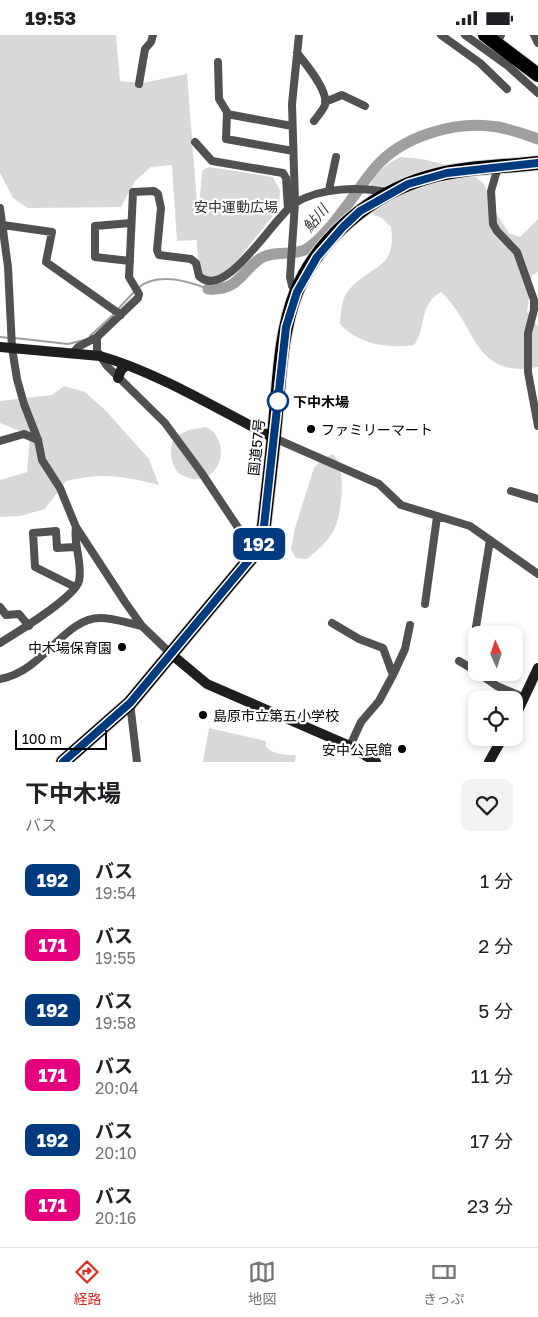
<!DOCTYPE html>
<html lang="ja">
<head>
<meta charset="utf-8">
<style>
  :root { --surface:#fff; --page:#f2f2f2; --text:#202124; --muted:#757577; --line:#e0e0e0; --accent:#d93025 }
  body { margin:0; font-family:"Golos Text","Noto Sans JP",sans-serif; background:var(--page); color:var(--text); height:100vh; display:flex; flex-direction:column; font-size:19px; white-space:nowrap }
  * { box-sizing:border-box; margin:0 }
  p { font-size:16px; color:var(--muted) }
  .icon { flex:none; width:28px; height:28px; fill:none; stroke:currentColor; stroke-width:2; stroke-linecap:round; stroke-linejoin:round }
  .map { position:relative; height:727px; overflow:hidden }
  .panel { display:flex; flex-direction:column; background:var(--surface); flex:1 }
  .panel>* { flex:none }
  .badge { padding:0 10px; border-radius:8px; font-size:18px; line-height:32px }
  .needle { width:32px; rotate:357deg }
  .controls { position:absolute; left:468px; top:591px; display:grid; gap:10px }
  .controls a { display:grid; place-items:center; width:55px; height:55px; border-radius:10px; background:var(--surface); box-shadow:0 2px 8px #0003; font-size:25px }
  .scale { position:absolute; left:15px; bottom:12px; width:92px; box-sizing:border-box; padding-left:5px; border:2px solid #000; border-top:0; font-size:14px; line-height:18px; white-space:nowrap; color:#000; -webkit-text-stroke:4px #fff; paint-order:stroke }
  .map>.badge { position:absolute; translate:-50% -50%; box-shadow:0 0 0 2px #fff }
  .round { display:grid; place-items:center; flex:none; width:52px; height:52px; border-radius:10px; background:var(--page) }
  .summary { display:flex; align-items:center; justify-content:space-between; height:85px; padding:0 25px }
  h1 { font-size:24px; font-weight:700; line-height:38px }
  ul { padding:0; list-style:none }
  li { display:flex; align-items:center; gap:15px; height:65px; padding:0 25px }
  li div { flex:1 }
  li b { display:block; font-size:19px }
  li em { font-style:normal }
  li .badge { min-width:55px; font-weight:700; text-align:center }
  .status { display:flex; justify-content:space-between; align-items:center; height:35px; padding:0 25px; background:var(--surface); direction:ltr }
  .status svg { height:14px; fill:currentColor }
  .tab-bar { display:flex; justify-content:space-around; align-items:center; height:70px; border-top:1px solid var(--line); background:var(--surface); font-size:14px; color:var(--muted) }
  .tab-bar a { display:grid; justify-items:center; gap:2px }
  .tab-bar .selected { color:var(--accent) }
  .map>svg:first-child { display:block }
  .green { fill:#d8d8d8 }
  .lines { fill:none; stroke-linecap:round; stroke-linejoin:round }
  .stream { stroke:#9f9f9f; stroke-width:2 }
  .river { stroke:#9f9f9f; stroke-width:11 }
  .highway-casing { stroke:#dbdbdb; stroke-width:16 }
  .street { stroke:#515151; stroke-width:8 }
  .secondary { stroke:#1e1e1e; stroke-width:10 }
  .highway { stroke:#000; stroke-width:14 }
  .line-casing { stroke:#fff; stroke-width:11 }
  .line { stroke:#003b80; stroke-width:8 }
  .stop-dot { fill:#fff; stroke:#003b80; stroke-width:2.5 }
  .poi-dot { fill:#000; stroke:#fff; stroke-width:2 }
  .labels { text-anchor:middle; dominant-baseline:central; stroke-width:4.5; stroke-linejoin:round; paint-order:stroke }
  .park-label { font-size:14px; fill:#2f2f2f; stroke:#fff }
  .stop-label { font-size:14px; font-weight:bold; fill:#000; stroke:#fff; text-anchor:start }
  .poi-label { font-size:14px; fill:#000; stroke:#fff; text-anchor:start }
  .street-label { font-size:14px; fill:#000; stroke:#fff }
  .water-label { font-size:15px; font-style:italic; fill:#404040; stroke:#fff }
</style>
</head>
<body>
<div class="status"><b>19:53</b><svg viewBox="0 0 49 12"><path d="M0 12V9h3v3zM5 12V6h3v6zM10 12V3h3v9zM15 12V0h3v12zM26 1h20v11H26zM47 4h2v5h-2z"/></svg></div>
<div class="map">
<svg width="538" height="727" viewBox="0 0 538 727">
  <rect width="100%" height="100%" fill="#fff"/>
  <path class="green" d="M0,0H116L120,46L142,48L187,39L198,182L202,138L203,135L209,132L273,142L280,155L279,173L232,232L217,242H204C198,232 197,217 197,205L177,206L172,130L151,132L135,146L121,172L28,173L13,163L0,138Z
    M400,122L422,124L450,131L476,142L485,150L490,169L509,198L520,202L538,184V237L532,240L527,277L538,291V332C472,344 478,291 441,257C418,270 427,294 414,310C388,314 358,309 340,289C341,278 341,263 349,255C371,229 397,235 391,192L382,183L374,180C359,153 377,134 400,122Z
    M64,351L85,357L106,376L149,424L159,450C122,441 104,437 66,446L45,474L20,481L0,482V445L27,437L30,400L0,388V366L52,360Z
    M206,392C231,404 223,447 193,444C188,443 182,440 178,438C170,427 169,415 174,402L189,395Z
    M333,419C347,432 342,479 334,495C328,506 317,516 307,524L296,523L291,515L295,493L314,433L322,424Z
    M209,693L266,706V712C275,720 285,720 296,720L295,727H203Z"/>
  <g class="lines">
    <path class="stream" d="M138,253C157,237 188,246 208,254
      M117,275L134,257
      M90,301L114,279
      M0,302L10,303
      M15,303L68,309L84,305"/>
    <path class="river" d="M208,254C239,256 240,237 261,223C277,214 296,223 311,211C337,189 353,160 374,134C401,101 456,85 498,92C512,95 525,99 538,104"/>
    <g class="highway-casing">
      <path id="highway" d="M485,0L538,40
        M63,727L130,668L255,518L264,491C268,453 273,415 276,378C280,337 281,297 296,258C318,203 372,158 429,142C464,132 502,132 538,128"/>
    </g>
    <path class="street" d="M441,0L480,28L507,54
      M465,0L508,31L538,58
      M534,0L538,8
      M500,2L501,0
      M297,18C305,28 329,56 325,70C323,75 317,82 314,86
      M218,27L219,64L227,77L226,104L293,116
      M139,49L145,14L151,7L153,0
      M325,67L342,60L365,71
      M227,79L292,91
      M195,107L212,126L283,138L286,143L288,174
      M498,132L491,156L493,189L497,196L517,217L534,265V275L528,298V337L538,391
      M329,155L336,122
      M0,173L8,232L12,313L17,344L24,369L38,405L42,425L60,453L76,492L125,567L142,591L171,619
      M3,190L52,197L46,227L121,280
      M130,226L95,222V191L131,188
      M297,257L292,251L290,242L295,168L292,69L299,0
      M97,302V316L107,331L165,388L201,437L255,518
      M72,319L78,312L97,302L138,263L139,259L129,242L133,157L154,156L158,159L161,173L157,215L159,220L191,224L196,228L199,241C226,267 274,181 295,168C321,152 359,152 388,157
      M274,403L379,449L401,470L470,491L538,539
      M0,406L24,399L38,405
      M511,456L538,464
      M75,552L35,532L33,498L56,496L57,513L75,512
      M425,569L437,482
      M0,572L6,580L19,579L29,591
      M332,588L359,604L383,613L393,640
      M476,592L490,505
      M0,608C16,598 74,563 79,546C83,529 73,509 76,492
      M459,626L476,636
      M478,638L497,651L525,663
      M0,644C44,636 64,583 100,583C114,583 128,588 142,591
      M130,668L137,727
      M350,711L361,687L379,666L393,640L405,614L410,590"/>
    <path class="secondary" d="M0,312L100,321C157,337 221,376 274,403
      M118,343L121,335L127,330
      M171,619L207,649L350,711L376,727
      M514,684L538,633
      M489,727L503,702"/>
    <use href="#highway" class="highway"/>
  </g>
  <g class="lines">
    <g class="line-casing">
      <path id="line" d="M63,727L130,668L255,518L264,491L286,292L297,257L317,222L343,192L360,176L408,149L447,138L538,128"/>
    </g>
    <use href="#line" class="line"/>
  </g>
  <circle class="stop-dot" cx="278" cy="366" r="10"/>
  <g class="poi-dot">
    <circle cx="311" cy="394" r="5"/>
    <circle cx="122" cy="612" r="5"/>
    <circle cx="203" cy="680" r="5"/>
    <circle cx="402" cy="714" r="5"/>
  </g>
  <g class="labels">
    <g class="park-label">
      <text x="236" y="171">安中運動広場</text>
    </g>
    <g class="stop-label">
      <text x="293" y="366">下中木場</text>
    </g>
    <g class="poi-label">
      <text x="321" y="394">ファミリーマート</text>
      <text x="112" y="612" text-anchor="end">中木場保育園</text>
      <text x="213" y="680">島原市立第五小学校</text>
      <text x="392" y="714" text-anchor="end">安中公民館</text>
    </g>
    <g class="street-label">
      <text transform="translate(256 412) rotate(-84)">国道57号</text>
    </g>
    <g class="water-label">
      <text transform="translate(315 183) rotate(-50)">鮎川</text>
    </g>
  </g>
</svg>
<div class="controls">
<a><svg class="needle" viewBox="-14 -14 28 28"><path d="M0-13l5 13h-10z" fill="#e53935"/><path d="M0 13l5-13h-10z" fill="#757577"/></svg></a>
<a><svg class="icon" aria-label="locate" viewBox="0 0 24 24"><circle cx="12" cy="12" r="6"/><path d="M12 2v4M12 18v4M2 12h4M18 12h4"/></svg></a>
</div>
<div class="scale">100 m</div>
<b class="badge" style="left:259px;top:509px;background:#003b80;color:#fff">192</b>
</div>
<section class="panel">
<div class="summary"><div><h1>下中木場</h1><p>バス</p></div><a class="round"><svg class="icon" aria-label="heart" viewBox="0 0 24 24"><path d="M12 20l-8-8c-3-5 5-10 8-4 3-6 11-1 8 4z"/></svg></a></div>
<ul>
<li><span class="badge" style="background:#003b80;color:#fff">192</span><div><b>バス</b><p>19:54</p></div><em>1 分</em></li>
<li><span class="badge" style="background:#e6007e;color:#fff">171</span><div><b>バス</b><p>19:55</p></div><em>2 分</em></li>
<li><span class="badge" style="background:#003b80;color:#fff">192</span><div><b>バス</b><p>19:58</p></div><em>5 分</em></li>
<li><span class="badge" style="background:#e6007e;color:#fff">171</span><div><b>バス</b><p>20:04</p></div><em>11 分</em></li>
<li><span class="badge" style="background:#003b80;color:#fff">192</span><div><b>バス</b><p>20:10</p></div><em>17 分</em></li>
<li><span class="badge" style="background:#e6007e;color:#fff">171</span><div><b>バス</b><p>20:16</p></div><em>23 分</em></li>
</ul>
</section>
<nav class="tab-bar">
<a class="selected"><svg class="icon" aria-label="directions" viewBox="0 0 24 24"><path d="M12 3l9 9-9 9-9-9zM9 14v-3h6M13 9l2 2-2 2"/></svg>経路</a>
<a><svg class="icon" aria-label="map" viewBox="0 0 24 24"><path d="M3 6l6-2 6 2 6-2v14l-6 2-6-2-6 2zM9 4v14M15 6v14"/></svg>地図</a>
<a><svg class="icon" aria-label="tickets" viewBox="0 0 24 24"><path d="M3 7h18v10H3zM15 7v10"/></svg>きっぷ</a>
</nav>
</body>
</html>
